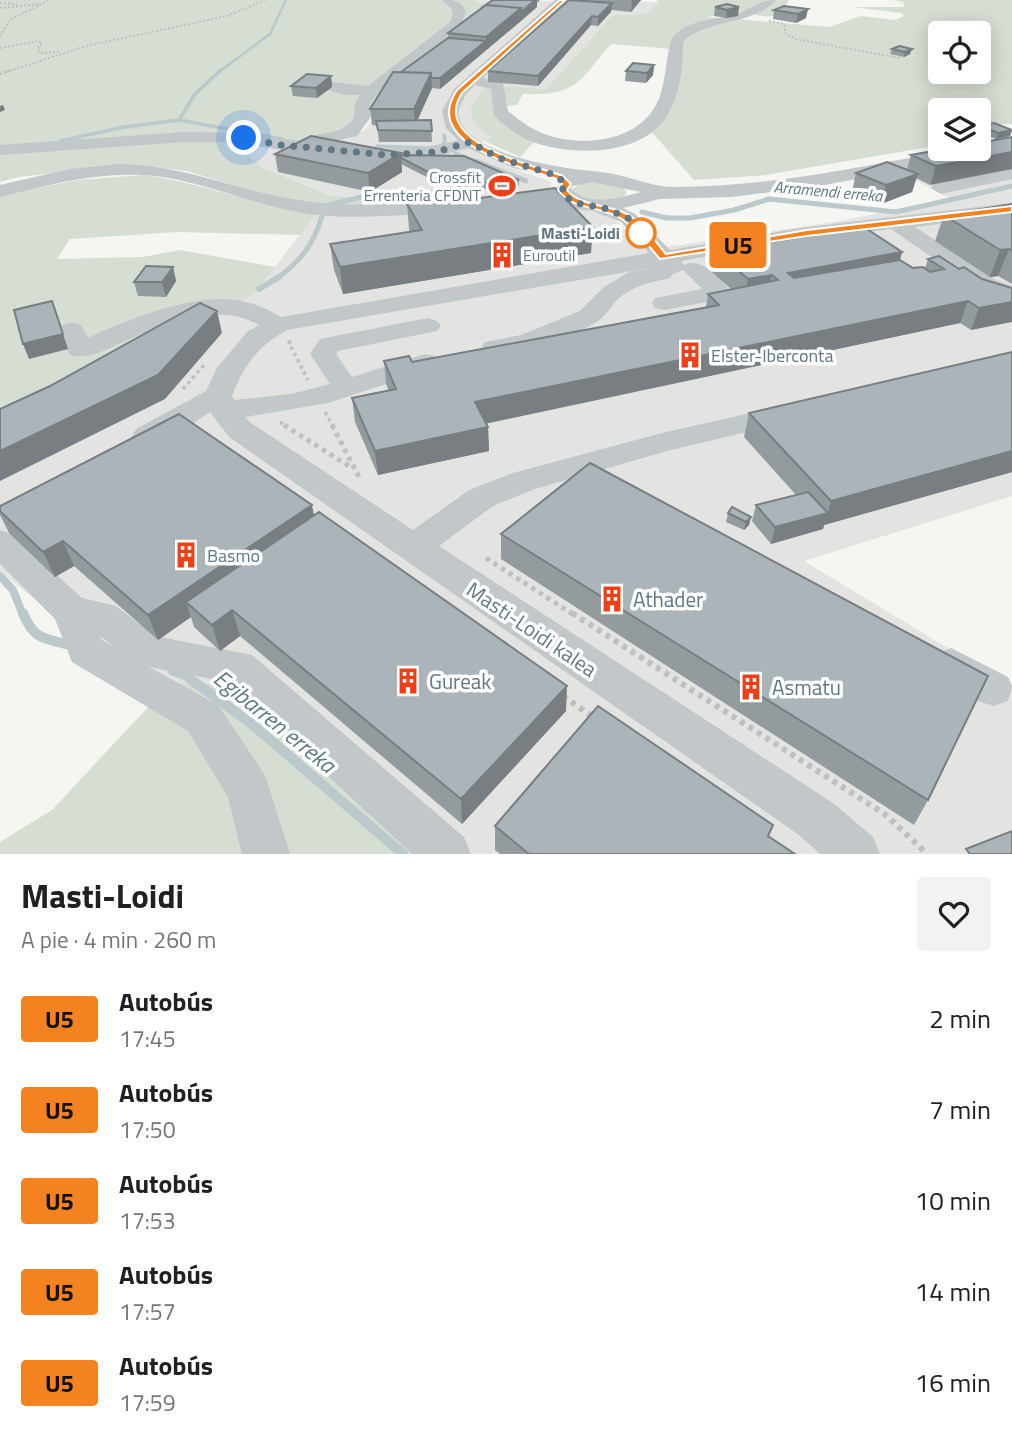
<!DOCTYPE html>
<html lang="es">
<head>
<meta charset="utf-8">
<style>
  :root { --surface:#fff; --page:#f2f2f2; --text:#202124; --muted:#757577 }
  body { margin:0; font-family:"Titillium Web",sans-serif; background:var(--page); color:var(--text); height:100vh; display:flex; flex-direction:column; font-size:26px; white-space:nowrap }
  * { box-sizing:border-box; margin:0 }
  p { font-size:23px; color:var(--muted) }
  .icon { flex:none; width:38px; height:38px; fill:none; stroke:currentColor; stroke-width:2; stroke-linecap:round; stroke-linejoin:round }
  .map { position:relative; height:854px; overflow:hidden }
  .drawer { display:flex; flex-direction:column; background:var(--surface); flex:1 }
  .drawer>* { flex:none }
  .badge { padding:0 14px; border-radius:5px; font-size:24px; line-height:46px }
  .fabs { position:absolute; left:928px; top:21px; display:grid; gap:14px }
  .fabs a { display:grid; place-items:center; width:63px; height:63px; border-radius:7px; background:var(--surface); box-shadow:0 4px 18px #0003; font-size:35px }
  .you { position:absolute; width:35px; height:35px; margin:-18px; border:5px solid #fff; border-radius:50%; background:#1a73e8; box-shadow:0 0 0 10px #1a73e833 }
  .map>.badge { position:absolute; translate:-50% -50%; box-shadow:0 0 0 4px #fff }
  .round { display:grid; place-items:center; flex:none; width:74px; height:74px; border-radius:7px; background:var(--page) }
  .summary { display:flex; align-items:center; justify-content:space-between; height:119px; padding:0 21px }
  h1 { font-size:33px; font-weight:700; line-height:52px }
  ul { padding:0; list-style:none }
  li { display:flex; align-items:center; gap:21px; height:91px; padding:0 21px }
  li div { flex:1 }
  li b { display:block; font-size:26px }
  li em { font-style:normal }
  li .badge { min-width:77px; font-weight:700; text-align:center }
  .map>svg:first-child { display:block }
  .built { fill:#e3e4e2 }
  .green { fill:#d6ddd2; fill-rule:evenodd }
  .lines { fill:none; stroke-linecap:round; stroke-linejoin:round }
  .stream-far5 { stroke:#bbc8cc; stroke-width:2.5 }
  .stream-far4 { stroke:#bbc8cc; stroke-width:3.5 }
  .stream-far3 { stroke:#bbc8cc; stroke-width:5 }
  .stream-far2 { stroke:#bbc8cc; stroke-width:6 }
  .stream-far1 { stroke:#bbc8cc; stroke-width:8 }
  .stream { stroke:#bbc8cc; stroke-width:10 }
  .path-far4 { stroke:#bec0c2; stroke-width:2; stroke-dasharray:2 2; stroke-linecap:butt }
  .path-far3 { stroke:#bec0c2; stroke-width:2.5; stroke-dasharray:2 2; stroke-linecap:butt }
  .path-far2 { stroke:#bec0c2; stroke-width:3.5; stroke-dasharray:3.5 3.5; stroke-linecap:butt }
  .path-far1 { stroke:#bec0c2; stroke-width:5; stroke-dasharray:4.5 4.5; stroke-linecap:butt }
  .path { stroke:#bec0c2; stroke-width:6; stroke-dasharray:5 5; stroke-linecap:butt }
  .minor { fill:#c2c7c9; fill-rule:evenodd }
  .wall { fill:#939b9f }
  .shaded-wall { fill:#787e82 }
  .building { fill:#abb4b9; stroke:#787e82; stroke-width:2 }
  .line { fill:#f58220; stroke:#fff; stroke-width:2 }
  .walk { stroke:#627784; stroke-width:7; stroke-dasharray:0 12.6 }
  .stop-dot { fill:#fff; stroke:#f58220; stroke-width:3.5 }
  .labels { text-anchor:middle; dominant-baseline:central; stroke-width:7; stroke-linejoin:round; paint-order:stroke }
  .far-poi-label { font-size:16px; fill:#627784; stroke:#fff; text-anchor:end }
  .far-water-label { font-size:16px; font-style:italic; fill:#5d7a82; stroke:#fff }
  .far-stop-label { font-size:16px; font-weight:bold; fill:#627784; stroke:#fff; text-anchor:end }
  .poi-label { font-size:18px; fill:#627784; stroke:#fff; text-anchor:start }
  .near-poi-label { font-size:21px; fill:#627784; stroke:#fff; text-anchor:start }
  .near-street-label { font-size:21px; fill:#627784; stroke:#fff }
  .near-water-label { font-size:23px; font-style:italic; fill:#5d7a82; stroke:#fff }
</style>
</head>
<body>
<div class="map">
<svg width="1012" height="854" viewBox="0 0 1012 854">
  <rect width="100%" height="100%" fill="#f5f5f1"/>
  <path class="built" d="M474,0L658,2L646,14L613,15L546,89L487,85L492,138L468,148L511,168L552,182L550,189L527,195L443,199L333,196L261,167L240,146L253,139L302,144L364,131L395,86L486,6Z
    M1012,150V496L804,561L1012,687V854H415L237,684L176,683L69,627L0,571V433L254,294L316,214L556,203L613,217L645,250L841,221L949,198L896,170Z"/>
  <path class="green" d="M0,0H474L486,6L373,117H358L352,126L302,144L253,139L240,146L261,167L332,196L443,199L353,206L322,205L263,194L187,171L154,167H109L18,177L0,182Z
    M657,0H789C774,27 761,13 736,11C728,10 718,15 709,17L726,19L697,27L672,49L611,44C578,82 577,96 523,94L517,105L504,106V86L546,89L613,15L646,14L658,2Z
    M894,0H1012V124H978V110H940V145L766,175L694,180L650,130L681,42L702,28L736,19L829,27L861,16L895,20L904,16L902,13L851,7H905L903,2ZM940,33H978V72H940Z
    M487,85L494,88L493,104L536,140L520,157L485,141L492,137C466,118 465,109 487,85Z
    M144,175C203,183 257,206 316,214L300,235L178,232L70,239L57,259L143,257L180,250L275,267L254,294L54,407L0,433V195L78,180Z
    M587,181L622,185L627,193L620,200H582L571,189Z
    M176,683L237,684L415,854H0V842L52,810L151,704Z"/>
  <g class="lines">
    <path class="stream-far5" d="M219,72L270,34L286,0"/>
    <path class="stream-far4" d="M179,120L195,94L221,70
      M60,141L124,127L179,120L282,139
      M377,146L425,148
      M437,148H441L445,141L444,135
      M455,153L480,163"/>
    <path class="stream-far3" d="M476,161L526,181
      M329,205L373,194L449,192
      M642,212L667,218H690L734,210L769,199L896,212L1012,186
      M276,279C300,262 314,244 322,216"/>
    <path class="stream-far2" d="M259,289L279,277"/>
    <path class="stream-far1" d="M0,576L13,590L23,615"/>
    <path class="stream" d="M23,613C34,640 44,638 70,645
      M172,670L185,675L253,725L403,854"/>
    <path class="path-far4" d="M0,3L17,4
      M0,8L40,4
      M769,21L784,24L786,34L796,39L900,58
      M0,36L10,20L49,0
      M0,48L39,41L42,43L38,49L40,53L59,52
      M6,72L86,46L227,16L265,0"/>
    <path class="path-far3" d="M0,74L11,70"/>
    <path class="path-far2" d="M291,341L289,343L308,380
      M183,389L205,364
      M325,412L333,426
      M280,422L287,426"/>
    <path class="path-far1" d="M284,425L352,468
      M332,425L359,477
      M486,558L574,615"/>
    <path class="path" d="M572,613L886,815L927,854
      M563,696L593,717"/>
    <path class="minor" d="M442,0C455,0 461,0 466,12L460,27L382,88L370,103V118L357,136L322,144C368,148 413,153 458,140L446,128L442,111L454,89L555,0H568L483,78L503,83L508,111C519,120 531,129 544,134C582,148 640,142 658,101C666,85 667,47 672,39C684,19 717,20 736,14C751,9 760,0 776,0C751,27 708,17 683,42C683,68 680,96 665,119C638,157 569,156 530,141C517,135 505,126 494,116L491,89L475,85L466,94L458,111C459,116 460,123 463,126C484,158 566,169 601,172C626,174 649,187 674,187C770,187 864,166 958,149H978V145L1012,139V149L825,185L732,197L660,199L623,208L635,214L670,250L807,227L1012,203V215L915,227L996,280L1012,286V301L980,290L891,229L807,239L681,261L684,265C701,256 722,279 732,293L728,298L664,310L655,308L652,303L655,298L702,289L683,270L673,274L670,278C652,282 636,285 620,297C612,304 607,315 598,321C579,335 507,359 485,354L481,348L485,342L521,335L580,311L604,287L629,272L661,266L287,330C258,346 244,365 232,396L234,400L291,394L330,384L310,354L320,339L428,318L437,321L441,326L437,331L338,351L336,354L352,377L425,354L435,356L438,362L435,368L328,403L245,417L251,423L413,530L469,490L513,473L662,433L786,405L796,408L801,414L796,420L667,451L535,489L493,506L439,546L833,803L873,837L880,854H820L799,835L229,437L210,412C189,425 161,449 136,443L132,436L136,429L206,391L217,368L247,332L259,325C219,301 165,324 125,341C106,349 91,360 70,355L59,330L63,325L72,322L81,325L88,338C127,320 192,294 235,300C252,302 266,308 281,317L649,253L621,222L592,211L522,203L519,199L522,195H555L552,191L561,185L558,182L561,179L513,168L468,148L436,157L388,160L281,150L244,143L184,142L0,155V145L184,132L244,133L308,142L309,136C323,133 349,133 354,116C356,107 353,103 360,95H345L313,86L311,83L313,80L368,86L450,22C456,8 451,9 442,0ZM592,182L641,192C618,198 588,208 569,187Z
      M118,164C183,165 230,188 292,199C344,209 396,203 448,200L455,202L458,206L455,210L448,212C402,215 355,220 309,214C261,207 217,187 169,178C111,168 55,183 0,197V185L70,169Z
      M1012,167V179L941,194L931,188L934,184Z
      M0,530L12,534L82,598L116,606L155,636L252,655L464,837L471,854H412L227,682L149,667L218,705L265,775L290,854H242L228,797L188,731L72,662L55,619L0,564ZM100,636L114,647L102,640Z
      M951,648L1008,677L1012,686L1008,701L993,706L978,701L937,677L931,665L937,653Z"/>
  </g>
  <path class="wall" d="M493,0H540L537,3V7L440,89L432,88L417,120H431L432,142H379L377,126L372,125L370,109L401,72L448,38V33Z
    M583,0H641L631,12L611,10L598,26L591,25L538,86L488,82V71Z
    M727,4L738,16L726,18L714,16L715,7Z
    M784,6L806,18L796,23L773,19L774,10Z
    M892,49L910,54L904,57L890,54Z
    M654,65L653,75L646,83L625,81L626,71Z
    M331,76L332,87L317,98L293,96L291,86Z
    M980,126L1012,130L1010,136L996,139L978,132Z
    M944,149L930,185L916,178L912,192L881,204L852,192L856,173L907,170L911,155Z
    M275,154L401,155L519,180V186L454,191L401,164L402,172L370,192L278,172Z
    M480,198L591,253L343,294L334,270L330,244L410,232L409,229L407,204Z
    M1012,204V284L998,276L990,277L935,241L944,215Z
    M716,251L902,252L900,260L913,268H925L928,259L959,269L982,279L1012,288L971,330L960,323L486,423L488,427L489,451L378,475L355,422L352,398L389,391L386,384L384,361L412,362L706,307L708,294L731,289L712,272Z
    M173,267L176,281L166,297L138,296L134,282Z
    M1012,352V472L824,525L823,529L771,544L752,521L756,505L796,495L744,437L749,413Z
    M0,506L314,515L566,711L462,824L240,636L220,651L194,627L191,617L158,640L74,566L55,577L9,533L0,515Z
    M728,513L751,517L749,525L744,530L726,522Z
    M501,534L928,800L914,825L501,559Z
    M495,826L768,836L795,854H500L495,850Z"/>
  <path class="shaded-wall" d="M535,0H537V7L521,21V12Z
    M632,0H641L631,12Z
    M612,3L611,12L598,26V17Z
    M739,7L738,16L726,18L727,10Z
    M521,8V21L440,89V78L486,41V37Z
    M808,9L806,18L796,23L798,14Z
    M592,16L591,25L538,86V76Z
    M912,49L910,54L904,57L905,52Z
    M654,65L653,75L646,83L647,73Z
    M431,73L432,88L415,126L414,109Z
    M331,76L332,87L317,98L316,88Z
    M3,105L5,110L0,112V106Z
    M1012,130L1010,136L996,139L998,133Z
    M1012,152V169L930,185L936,166Z
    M401,153L402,172L370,192L368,173Z
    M918,174L912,192L881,204L886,185Z
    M593,227L591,253L343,294L340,267Z
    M1009,249L998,276L990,277L1000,250Z
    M902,252L896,273L783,294L788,273Z
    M173,267L176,281L166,297L162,282Z
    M772,275L767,297L744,301L748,279Z
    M52,301L68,349L29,359L23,344Z
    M968,301L960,323L475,426V402Z
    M1012,302V322L971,330L979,308Z
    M217,311L222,333L165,399L0,481V451Z
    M488,427L489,451L378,475L375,451Z
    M1012,451V472L824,525L823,529L771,544L775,527L828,513L831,501Z
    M312,505L317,530L186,602L191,617L158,640L148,615Z
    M751,517L749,525L744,530L746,522Z
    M63,541L74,566L55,577L43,552Z
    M232,610L240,636L220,651L212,625Z
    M567,686L566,711L462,824L461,799Z"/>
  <path class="building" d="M493,0H535L521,12V8L486,5L481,8Z
    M569,0L612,3L598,17L592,16L538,76L488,71Z
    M727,4L739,7L727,10L715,7Z
    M486,5L521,8L486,37L448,33Z
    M784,6L808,9L798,14L774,10Z
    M448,38L486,41L440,78H431V73L401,72Z
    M899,46L912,49L905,52L892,49Z
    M633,63L654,65L647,73L626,71Z
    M393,72L431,73L414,109H370Z
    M307,74L331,76L316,88L291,86Z
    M431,120L432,131L378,130L376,121Z
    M994,123L1012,130L998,133L980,126Z
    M311,136L401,153L368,173L275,154Z
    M1012,137V152L936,166L911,155L944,149H978V143Z
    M401,155L464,156L519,180L453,185L401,158Z
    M887,162L918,174L886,185L856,173Z
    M555,188L593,227L340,267L330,244L422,230L407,204L477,194L480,198Z
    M1012,204V251L1009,249L1000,250L944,215Z
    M864,227L902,252L788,273L794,278L900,260L913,268L923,267L930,272L944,269L928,259L939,256L959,269L964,267L982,279L1012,288V302L979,308L968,301L475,402L488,427L375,451L352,398L396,389L384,361L409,356L412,362L719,305L708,294L778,280L772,275L748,279L716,251Z
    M146,266L173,267L162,282H134Z
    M52,301L63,334L23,344L14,310Z
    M200,303L217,311L158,375L0,451V409L50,386Z
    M1012,352V451L831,501L749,413Z
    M179,414L312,505L148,615L63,541L43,552L0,511V506Z
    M590,463L988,676L928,800L501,534Z
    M808,492L828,513L775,527L756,505Z
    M732,507L751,517L746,522L728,513Z
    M319,512L567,686L461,799L232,610L212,625L186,602Z
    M598,706L773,825L768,836L795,854H529L495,826Z
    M1012,831V854H970L966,849Z"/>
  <path class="line" d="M560,0H565L462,93C430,142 532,165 563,176L571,184L567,190C579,206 610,205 627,214C642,222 655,241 666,254L807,230L1012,206V212L807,236L660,259C649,247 636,227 622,219C601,206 572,210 558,190L562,184L557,179C522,167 420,145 457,90Z"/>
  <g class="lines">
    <path class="walk" d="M244,138L281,145L388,155L436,152L470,142L499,158L555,175L566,184L562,190L569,199L577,203L607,209L628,218L646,237L641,233"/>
  </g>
  <defs>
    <g id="stadium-bare" transform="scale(2.1)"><path d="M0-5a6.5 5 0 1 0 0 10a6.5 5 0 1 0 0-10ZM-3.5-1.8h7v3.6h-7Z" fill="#ef3f17" stroke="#fff" stroke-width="2.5" paint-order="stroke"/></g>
    <g id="building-bare" transform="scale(2.1)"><path d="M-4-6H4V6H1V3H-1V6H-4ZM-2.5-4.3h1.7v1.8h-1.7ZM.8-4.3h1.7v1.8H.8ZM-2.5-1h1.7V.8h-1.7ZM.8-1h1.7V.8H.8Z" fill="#ef3f17" stroke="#fff" stroke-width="2.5" paint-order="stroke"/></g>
  </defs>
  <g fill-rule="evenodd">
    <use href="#stadium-bare" x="502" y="186"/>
    <use href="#building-bare" x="502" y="255"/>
    <use href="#building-bare" x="690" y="355"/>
    <use href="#building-bare" x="186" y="555"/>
    <use href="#building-bare" x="612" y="599"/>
    <use href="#building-bare" x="408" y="681"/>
    <use href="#building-bare" x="751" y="687"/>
  </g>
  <circle class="stop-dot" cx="641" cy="233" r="14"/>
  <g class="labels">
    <g class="far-poi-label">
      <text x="481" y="177">Crossfit<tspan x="481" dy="18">Errenteria CFDNT</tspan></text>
      <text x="523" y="255" text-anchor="start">Euroutil</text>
    </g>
    <g class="far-water-label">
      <text transform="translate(828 191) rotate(5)">Arramendi erreka</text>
    </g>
    <g class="far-stop-label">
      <text x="620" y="233">Masti-Loidi</text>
    </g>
    <g class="poi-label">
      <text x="711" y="355">Elster-Iberconta</text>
      <text x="207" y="555">Basmo</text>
    </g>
    <g class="near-poi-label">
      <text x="633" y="599">Athader</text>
      <text x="429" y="681">Gureak</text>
      <text x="772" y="687">Asmatu</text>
    </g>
    <g class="near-street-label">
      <text transform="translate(532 629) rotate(34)">Masti-Loidi kalea</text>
    </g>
    <g class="near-water-label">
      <text transform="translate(275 721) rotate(39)">Egibarren erreka</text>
    </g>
  </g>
</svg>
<div class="fabs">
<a><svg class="icon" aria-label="locate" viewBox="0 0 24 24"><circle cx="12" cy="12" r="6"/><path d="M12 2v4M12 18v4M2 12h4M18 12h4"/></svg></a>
<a><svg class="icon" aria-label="layers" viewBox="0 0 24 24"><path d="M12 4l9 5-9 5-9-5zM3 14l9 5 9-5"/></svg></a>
</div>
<div class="you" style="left:244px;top:138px"></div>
<b class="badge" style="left:738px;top:245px;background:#f58220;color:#111">U5</b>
</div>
<section class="drawer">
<div class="summary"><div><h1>Masti-Loidi</h1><p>A pie · 4 min · 260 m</p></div><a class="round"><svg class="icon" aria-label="heart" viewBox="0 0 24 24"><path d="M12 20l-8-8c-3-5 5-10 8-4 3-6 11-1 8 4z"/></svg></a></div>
<ul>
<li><span class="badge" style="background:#f58220;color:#111">U5</span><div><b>Autobús</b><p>17:45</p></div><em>2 min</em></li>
<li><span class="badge" style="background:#f58220;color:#111">U5</span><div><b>Autobús</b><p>17:50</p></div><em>7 min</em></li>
<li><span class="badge" style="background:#f58220;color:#111">U5</span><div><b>Autobús</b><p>17:53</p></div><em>10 min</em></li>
<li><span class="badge" style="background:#f58220;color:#111">U5</span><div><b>Autobús</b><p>17:57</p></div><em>14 min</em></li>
<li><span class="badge" style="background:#f58220;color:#111">U5</span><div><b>Autobús</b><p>17:59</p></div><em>16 min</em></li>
</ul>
</section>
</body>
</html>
